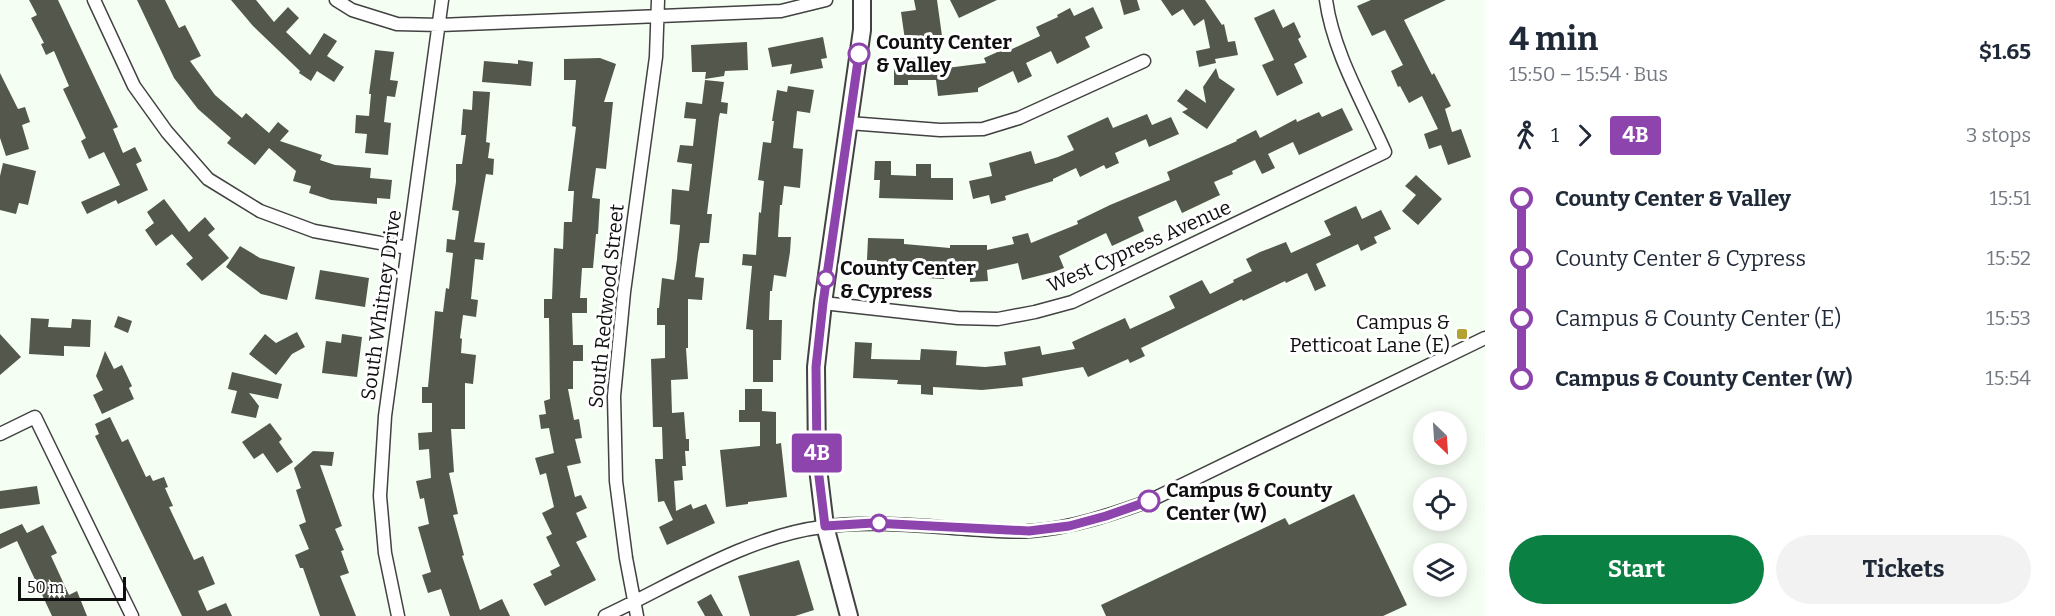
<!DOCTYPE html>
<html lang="en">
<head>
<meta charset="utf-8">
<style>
  :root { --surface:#fff; --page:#f2f2f3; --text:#1f2937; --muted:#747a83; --accent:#0b8043 }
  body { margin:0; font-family:Bitter,serif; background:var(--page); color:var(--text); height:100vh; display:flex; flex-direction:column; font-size:22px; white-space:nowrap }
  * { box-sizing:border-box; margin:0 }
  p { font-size:20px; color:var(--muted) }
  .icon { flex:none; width:33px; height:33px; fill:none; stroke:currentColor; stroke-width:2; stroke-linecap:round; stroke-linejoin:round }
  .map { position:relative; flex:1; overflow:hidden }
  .side { display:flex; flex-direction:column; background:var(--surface); width:570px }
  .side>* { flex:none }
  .badge { padding:0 12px; border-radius:4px; font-size:21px; line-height:39px }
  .needle { width:39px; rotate:155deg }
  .tools { position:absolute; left:1413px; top:411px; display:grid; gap:12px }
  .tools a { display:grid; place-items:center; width:54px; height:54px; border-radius:50%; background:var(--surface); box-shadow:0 3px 15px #0003; font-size:30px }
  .scale { position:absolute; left:18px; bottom:15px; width:108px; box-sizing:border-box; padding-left:6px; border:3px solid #0f0f0f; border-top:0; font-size:16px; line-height:21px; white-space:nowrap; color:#0f0f0f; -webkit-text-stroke:4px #fff; paint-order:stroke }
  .map>.badge { position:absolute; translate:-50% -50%; box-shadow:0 0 0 3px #fff }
  .legs { display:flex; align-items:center; gap:9px; height:66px; padding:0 24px; font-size:20px }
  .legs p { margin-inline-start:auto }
  .summary { display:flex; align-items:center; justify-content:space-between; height:102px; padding:0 24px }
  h1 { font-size:33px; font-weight:700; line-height:45px }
  .action { display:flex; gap:12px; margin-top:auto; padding:12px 24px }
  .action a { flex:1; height:69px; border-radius:36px; background:var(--accent); color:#fff; font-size:24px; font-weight:700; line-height:69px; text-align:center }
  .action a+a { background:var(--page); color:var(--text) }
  ul { padding:0 24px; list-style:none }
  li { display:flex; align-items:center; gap:21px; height:60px; font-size:22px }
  li i { display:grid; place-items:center; width:9px; height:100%; margin:0 8px; background:currentColor }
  li i::after { content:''; width:15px; height:15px; margin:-8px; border:4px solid; border-radius:50%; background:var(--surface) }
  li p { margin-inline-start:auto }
  li:first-child i { background:linear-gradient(#0000 50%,currentColor 0) }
  li:last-child i { background:linear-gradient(currentColor 50%,#0000 0) }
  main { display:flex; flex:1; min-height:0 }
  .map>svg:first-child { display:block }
  .building { fill:#53574c }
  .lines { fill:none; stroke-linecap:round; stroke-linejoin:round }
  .minor-casing { stroke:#424242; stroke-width:15 }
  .tertiary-casing { stroke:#424242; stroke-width:20 }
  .minor { stroke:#fff; stroke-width:12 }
  .tertiary { stroke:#fff; stroke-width:16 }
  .line-1-casing { stroke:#fff; stroke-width:14 }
  .line-1 { stroke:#8e44ad; stroke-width:9 }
  .stop-1-dot { fill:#fff; stroke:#8e44ad; stroke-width:3 }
  .poi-dot { fill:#b3a232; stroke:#fff; stroke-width:2 }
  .labels { text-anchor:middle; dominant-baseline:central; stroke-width:6; stroke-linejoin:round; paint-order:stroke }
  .stop-label { font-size:20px; font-weight:bold; fill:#0f0f0f; stroke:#fff; text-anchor:start }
  .street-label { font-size:20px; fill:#0f0f0f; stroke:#fff }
  .poi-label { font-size:20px; fill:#0f0f0f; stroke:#fff; text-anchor:end }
</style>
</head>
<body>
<main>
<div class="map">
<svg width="1485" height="616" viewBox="0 0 1485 616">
  <rect width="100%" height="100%" fill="#f5fef2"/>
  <path class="building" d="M29,0H58L118,127L113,129L123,153L135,147L142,161L136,164L148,190L118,204L116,200L87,214L81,202L120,185L104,152L89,159L81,141L86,138L63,89L69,86L54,51L46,55L41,44L44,43L31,18L37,15Z
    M137,0H165L179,28L185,25L201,56L190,61L215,95L242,118L246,113L269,133L278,122L289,131L280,141L322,155L320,160L335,165L371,168L370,178L392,180L390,199L377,198V204L331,200L309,193L311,186L293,181L296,171L269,148L255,165L227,143L231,138L198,109L174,78Z
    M231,0H256L274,22L288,7L299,18L286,32L310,55L324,33L337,41L327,56L344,67L334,82L317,71L311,81L299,73L300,71L253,26Z
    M914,0H937L942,36L905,40L901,12L916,10Z
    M950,0H997L959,18Z
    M1120,0H1137L1140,10L1124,15Z
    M1161,0H1205L1222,25L1224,24L1228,42L1235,41L1238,55L1215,59L1216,63L1199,67L1196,51L1210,48L1204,19L1194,26L1183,9L1172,16Z
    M1371,0H1446L1404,20L1432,75L1434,73L1451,106L1445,109L1452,132L1461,129L1471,157L1448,165L1441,145L1429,149L1424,134L1438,129L1422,96L1409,103L1400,86L1398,87L1391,71L1403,65L1385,30L1372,36L1357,6Z
    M1093,7L1103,28L1085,37L1090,47L1057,64L1051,51L1026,63L1032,76L1018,83L1013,71L978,88V92L938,96L936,80H908V85H894V58H931V70L986,63L984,58L1011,46L1012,49L1040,36L1036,27L1058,17L1057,15L1070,8L1074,16Z
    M1274,9L1283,28L1294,22L1301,37L1298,39L1307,57L1294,64L1303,83L1277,96L1262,65L1274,60L1254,18Z
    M823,37L827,58L821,59L823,68L790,74L792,64L772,67L768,48Z
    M747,42L748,70L725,71L724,76L705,79L706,72H692L691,45Z
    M375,50L394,52L390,80L398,81L395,97L387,96L384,122L391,123L388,155L365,153L367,134L355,133L356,115L369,116L371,94H369Z
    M600,58L616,64L604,102H613L606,169L596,168L592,198L600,199L598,234H596L593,268H582L580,298H587V313H572L573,345H583V361H573V389H568L574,420L579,419L582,438L575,439L581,463L567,466L575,497L581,495L587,508L576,513L587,537L576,542L596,580L545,606L533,584L552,575L550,571L560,566L546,537L552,534L542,513L554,507L546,473L540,475L535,458L554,453L549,428L541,429L539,415L546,414L544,401L550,399L549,318H544V299H552L554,248L563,249L564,222H572L574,191H568L576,127L572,126L576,80H564V59Z
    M518,60L533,62L531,86L482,82L484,61L518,64Z
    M1216,68L1219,78L1235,89L1207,129L1182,112L1188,109L1177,101L1186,89L1206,103L1203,87Z
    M0,73L18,109L25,107L30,122L22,125L29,149L6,156L0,138Z
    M705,80L724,82L721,102L728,103L727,114L720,113L719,117L707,214H712L709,243H700L698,253L695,277L704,278L702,300L688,299V348H686L688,379L671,380L672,413L684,412L686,439H689V451H685L686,466H682L683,480L674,481L676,511L691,504L693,509L706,504L715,523L667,545L659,527L673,520L664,501L658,502L655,459H663L662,427H653L651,359L665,358V325H657V308H659L662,278L674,280L677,259L680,225L670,224L672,189L689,191L692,164L677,162L680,145L693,146L696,119L684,118L686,102L702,104Z
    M788,86L814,90L810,113L797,111L793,148L803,149L800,188L784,186L782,205H780L778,237H791L790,252L786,277L774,275L772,291H770L769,320H782L781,360H773V382H753V330L746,329L752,266L742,265L743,254L756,255L759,212L761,213L764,181L758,180L763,142L771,143L774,121H772L777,90L787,92Z
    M473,91L490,92L486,142L490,143L488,158L494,159L493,175L486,174L474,242L485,243L483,260L475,259L471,299L478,300L476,317L463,315L460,338L462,339L461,353L476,355L473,384L465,383V429H451L454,472L449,473L458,514L453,515L464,555L462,556L480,610L502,599L510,616H450L441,589L428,593L422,575L431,572L418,527L429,524L424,498L420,499L416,481L431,478L429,449L419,450L418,433L432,432V403H422V387H428L435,311L443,312L446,288L449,289L453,253L446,252L447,239L455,240L459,211L452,210L456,182V164H462L466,135H461L463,109L472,110Z
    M1342,108L1353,130L1299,155L1293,142L1268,154L1275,168L1262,174L1255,160L1232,171L1233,174L1214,182L1220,195L1182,213L1176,200L1138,217L1144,231L1112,246L1106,233L1059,256L1064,268L1054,272L1022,280L1018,263L987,270L988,281L970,282V269H945L944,279L928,278L929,264L903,261V275L876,274L877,260H867L868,238L904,239V244L950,248V245H987V250L1014,244L1012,237L1028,233L1031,243L1078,224L1077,221L1110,205L1170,180L1167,172L1237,141L1236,140L1256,130L1260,138L1296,119L1297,122L1319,112L1322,117Z
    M1147,114L1152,125L1171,117L1179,134L1149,147L1146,139L1115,153L1119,163L1106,169L1104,165L1080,177L1076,168L1053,179V181L1005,196L1006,200L991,204L989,195L973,199L969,181L992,176L989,163L1031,151L1035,164L1058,157L1074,150L1067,136L1108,117L1113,128Z
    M875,161H891V175L916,176V164H931V178H953V200L879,198L880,180H874Z
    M3,163L36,171L28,205L19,203L16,214L0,210V176Z
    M1416,175L1442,199L1418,225L1402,211L1416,195L1405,186Z
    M164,199L189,232L205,217L215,229L208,235L229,258L202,281L186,264L193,258L172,234L156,246L145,230L154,223L147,212Z
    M1356,206L1362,219L1381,210L1391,229L1374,237L1377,243L1361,251L1358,244L1316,264L1326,286L1315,291L1307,273L1286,283L1285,281L1243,301L1242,299L1141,348L1145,356L1130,363L1128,359L1088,377L1083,367L1022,378L1023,386L982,390L933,387V395L921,394V385L897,384L898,380L853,378L855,342L872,343L871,359L920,360L921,349L957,351L956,365L985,367L1006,365L1004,352L1040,346L1042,355L1075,349L1072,342L1125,318L1130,329L1175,308L1169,296L1202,280L1210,294L1234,282L1233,280L1252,271L1246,259L1260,252L1286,242L1291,253L1331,235L1324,221Z
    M240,246L260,258L295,267L287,300L261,294L226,267Z
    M320,270L369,278L365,307L315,299Z
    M118,316L132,321L128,333L114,327Z
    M31,318L49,319L48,327L71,328L72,319L91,320L90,347L64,346V356L29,354Z
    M297,332L305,347L292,354L276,375L249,354L265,334L276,343Z
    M0,334L21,357L0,375Z
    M342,334L362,337L357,377L322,373L326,341L341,343Z
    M105,351L114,369L122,365L132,386L129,388L134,399L102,414L93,395L103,390L96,376Z
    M232,372L282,384L278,399L249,393L259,406L256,418L231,413L237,391L228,389Z
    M745,389H762V411L776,412V444L781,443L787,497L748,502V504L726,507L720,450L760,446V422H739V410H745Z
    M110,417L122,442L128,439L146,477L150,475L153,481L164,477L168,487L165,488L173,506L169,507L194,560L203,556L215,584L198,591L207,611L226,603L232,616H182L95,436L99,434L95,424Z
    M270,423L282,439L279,442L293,462L277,473L263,453L254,459L242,442Z
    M313,451L334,452L332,466L320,465L342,526L335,529L344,550L341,551L349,573L340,576L356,616H320L303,568H300L295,555L309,549L299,525L306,522L296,490L301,488L294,468Z
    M37,486L40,504L0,509V491Z
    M1354,494L1407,605L1383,616H1106L1101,605L1285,518L1289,525Z
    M22,524L27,533L43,525L57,553L51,556L69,595L77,591L87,616H52L17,541L0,549V534Z
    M799,560L814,610L795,616H750L738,576Z
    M711,594L723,616H705L697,602Z"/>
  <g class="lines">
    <g class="minor-casing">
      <path id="minor" d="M94,0L134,86L167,132L208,179L260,211L314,231L408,248
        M336,0L352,10L397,24L440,25L781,11L826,0
        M849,123L940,130L983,129L1019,118L1144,61
        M823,303L958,318L998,319L1035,312L1072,302L1385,152C1364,104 1333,52 1326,0
        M0,434L35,417L132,616
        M398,616L385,553L380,496L385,416L442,0
        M605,616C673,584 748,536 822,527C871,520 919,526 967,529C988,530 1010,533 1031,531C1072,528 1110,515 1149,501L1485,338
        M637,616L626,558L616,481L614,396L624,292L656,57L658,0"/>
    </g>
    <g class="tertiary-casing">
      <path id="tertiary" d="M849,616L825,526L817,460L816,367L823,303L862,30V0"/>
    </g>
    <use href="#minor" class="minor"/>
    <use href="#tertiary" class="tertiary"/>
  </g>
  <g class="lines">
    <g class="line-1-casing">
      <path id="line-1" d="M859,54L823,303L816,367L817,460L825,526L873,523L1029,531L1069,526L1106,516L1149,501"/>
    </g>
    <use href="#line-1" class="line-1"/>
  </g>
  <g class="stop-1-dot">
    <circle cx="859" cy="54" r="10"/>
    <circle cx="826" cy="279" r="8"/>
    <circle cx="1149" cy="501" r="10"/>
    <circle cx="879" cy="523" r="8"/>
  </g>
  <rect class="poi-dot" x="1456" y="328" width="12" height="12" rx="3"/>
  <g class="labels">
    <g class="stop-label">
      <text x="876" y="42">County Center<tspan x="876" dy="23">&amp; Valley</tspan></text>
      <text x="840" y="268">County Center<tspan x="840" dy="23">&amp; Cypress</tspan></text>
      <text x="1166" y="490">Campus &amp; County<tspan x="1166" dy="23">Center (W)</tspan></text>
    </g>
    <g class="street-label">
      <text transform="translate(1139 246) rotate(-24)">West Cypress Avenue</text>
      <text transform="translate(381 305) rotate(-82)">South Whitney Drive</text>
      <text transform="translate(606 306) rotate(-84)">South Redwood Street</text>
    </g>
    <g class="poi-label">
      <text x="1450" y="322">Campus &amp;<tspan x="1450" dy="23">Petticoat Lane (E)</tspan></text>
    </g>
  </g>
</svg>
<div class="tools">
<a><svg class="needle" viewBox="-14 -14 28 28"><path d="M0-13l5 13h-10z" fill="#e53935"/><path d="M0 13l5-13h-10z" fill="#747a83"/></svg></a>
<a><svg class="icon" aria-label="locate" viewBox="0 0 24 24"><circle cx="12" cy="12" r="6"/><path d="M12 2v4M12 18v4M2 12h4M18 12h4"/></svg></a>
<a><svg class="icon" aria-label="layers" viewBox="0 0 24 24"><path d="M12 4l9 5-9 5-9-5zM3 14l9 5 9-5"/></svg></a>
</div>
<div class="scale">50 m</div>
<b class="badge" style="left:817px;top:453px;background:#8e44ad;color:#fff">4B</b>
</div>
<section class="side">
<div class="summary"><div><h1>4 min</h1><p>15:50 – 15:54 · Bus</p></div><b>$1.65</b></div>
<div class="legs"><svg class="icon" aria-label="walk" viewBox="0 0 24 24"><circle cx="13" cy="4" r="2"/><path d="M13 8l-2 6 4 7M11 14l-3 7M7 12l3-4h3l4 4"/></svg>1<svg class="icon" aria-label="forward" viewBox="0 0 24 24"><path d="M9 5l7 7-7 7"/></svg><b class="badge" style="background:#8e44ad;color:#fff">4B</b><p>3 stops</p></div>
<ul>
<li><i style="color:#8e44ad"></i><b>County Center &amp; Valley</b><p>15:51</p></li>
<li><i style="color:#8e44ad"></i><span>County Center &amp; Cypress</span><p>15:52</p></li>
<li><i style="color:#8e44ad"></i><span>Campus &amp; County Center (E)</span><p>15:53</p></li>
<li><i style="color:#8e44ad"></i><b>Campus &amp; County Center (W)</b><p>15:54</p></li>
</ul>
<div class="action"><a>Start</a><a>Tickets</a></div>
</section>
</main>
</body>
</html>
